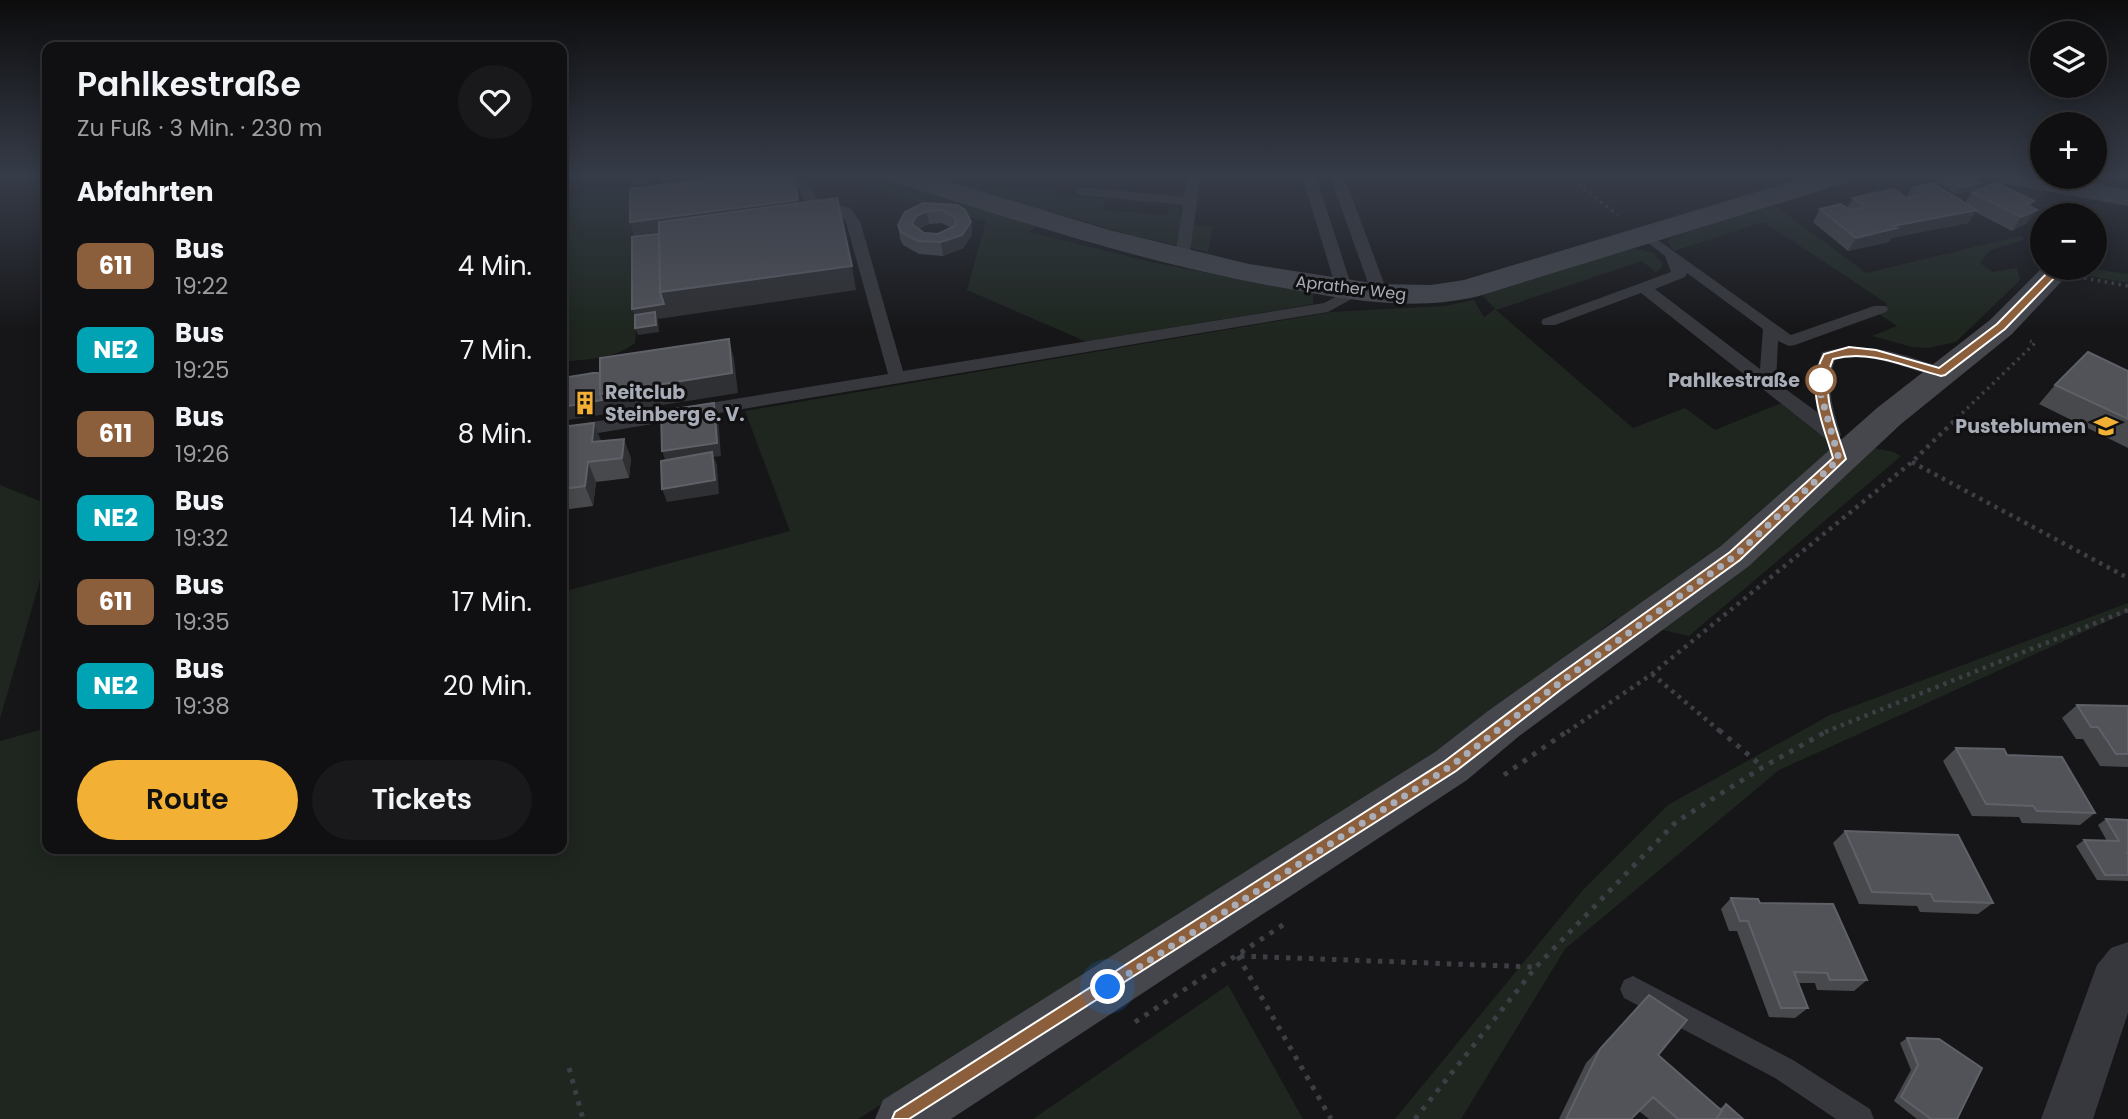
<!DOCTYPE html>
<html lang="de">
<head>
<meta charset="utf-8">
<style>
  :root { --surface:#101012; --page:#19191b; --text:#f1f3f6; --muted:#9c9d9f; --line:#303032; --accent:#f2b134 }
  body { margin:0; font-family:Poppins,sans-serif; background:var(--page); color:var(--text); height:100vh; display:flex; flex-direction:column; font-size:26px; white-space:nowrap }
  * { box-sizing:border-box; margin:0 }
  p { font-size:23px; color:var(--muted) }
  .icon { flex:none; width:38px; height:38px; fill:none; stroke:currentColor; stroke-width:2; stroke-linecap:round; stroke-linejoin:round }
  .map { position:relative; flex:1; overflow:hidden }
  .drawer { position:absolute; left:42px; top:42px; width:525px; height:812px; display:flex; flex-direction:column; background:var(--surface); border-radius:14px; box-shadow:0 4px 18px #0003,0 0 0 2px var(--line) }
  .drawer>* { flex:none }
  .badge { padding:0 14px; border-radius:10px; font-size:24px; line-height:46px }
  .controls { position:absolute; left:2030px; top:21px; display:grid; gap:14px }
  .controls a { display:grid; place-items:center; width:77px; height:77px; border-radius:50%; background:var(--surface); box-shadow:0 4px 18px #0003,0 0 0 2px var(--line); font-size:35px }
  .you { position:absolute; width:35px; height:35px; margin:-18px; border:5px solid #fff; border-radius:50%; background:#1a73e8; box-shadow:0 0 0 10px #1a73e833 }
  .map>.badge { position:absolute; translate:-50% -50%; box-shadow:0 0 0 4px #fff }
  h2 { padding:0 35px; font-size:26px; line-height:63px }
  .round { display:grid; place-items:center; flex:none; width:74px; height:74px; border-radius:37px; background:var(--page) }
  .headline { display:flex; align-items:center; justify-content:space-between; height:119px; padding:0 35px }
  h1 { font-size:33px; font-weight:600; line-height:52px }
  .cta { display:flex; gap:14px; margin-top:auto; padding:14px 35px }
  .cta a { flex:1; height:80px; border-radius:42px; background:var(--accent); color:#111; font-size:28px; font-weight:600; line-height:80px; text-align:center }
  .cta a+a { background:var(--page); color:var(--text) }
  ul { padding:0; list-style:none }
  li { display:flex; align-items:center; gap:21px; height:84px; padding:0 35px }
  li div { flex:1 }
  li b { display:block; font-size:26px }
  li em { font-style:normal }
  li .badge { min-width:77px; font-weight:700; text-align:center }
  .map>svg:first-child { display:block }
  .built { fill:#222225 }
  .green { fill:#1e261f }
  .lines { fill:none; stroke-linecap:round; stroke-linejoin:round }
  .path-far2 { stroke:#3d3f44; stroke-width:3.5; stroke-dasharray:2.5 4.5; stroke-linecap:butt }
  .path-far1 { stroke:#3d3f44; stroke-width:4.5; stroke-dasharray:3.5 5; stroke-linecap:butt }
  .path { stroke:#3d3f44; stroke-width:5; stroke-dasharray:4.5 7; stroke-linecap:butt }
  .lane { fill:#37383d; fill-rule:evenodd }
  .street { fill:#37383d; fill-rule:evenodd }
  .secondary { fill:#45474d; fill-rule:evenodd }
  .wall { fill:#47494d; fill-rule:evenodd }
  .shaded-wall { fill:#2f3033 }
  .building { fill:#525359; stroke:#5f6168; stroke-width:2; fill-rule:evenodd }
  .line { fill:#8b5e3c; stroke:#fff; stroke-width:2 }
  .walk { stroke:#a8adb8; stroke-width:7; stroke-dasharray:0 12.6 }
  .stop-dot { fill:#fff; stroke:#8b5e3c; stroke-width:3.5 }
  .labels { text-anchor:middle; dominant-baseline:central; stroke-width:6; stroke-linejoin:round; paint-order:stroke }
  .far-street-label { font-size:16px; fill:#a8adb8; stroke:#111113 }
  .stop-label { font-size:19px; font-weight:bold; fill:#a8adb8; stroke:#111113; text-anchor:end }
  .poi-label { font-size:19px; font-weight:bold; fill:#a8adb8; stroke:#111113; text-anchor:start }
</style>
</head>
<body>
<div class="map">
<svg width="2128" height="1119" viewBox="0 0 2128 1119">
  <rect width="100%" height="100%" fill="#161618"/>
  <path class="built" d="M1478,176H1598L1580,181L1520,182Z"/>
  <path class="green" d="M830,176H1058L1053,196L1105,199L1103,210L1167,215L1170,204L1180,208L1181,224L1213,227L1208,252L1135,236L1053,212L1029,232L1151,262L1313,293V304L1087,342L967,290L986,221Z
    M630,180L647,186L635,343C615,359 586,359 562,362V202L580,192Z
    M1773,204L1866,273L2020,236L2026,239L1991,250L1980,263L1993,272L2017,268L2020,280L1956,342L1928,348L1912,347L1872,336L1897,326L1879,314L1887,308L1886,303L1764,222L1674,251L1668,242L1672,237Z
    M1637,249L1653,253L1662,262V268L1656,272L1642,261L1496,310L1633,428L1685,408L1715,430L1781,403L1825,438L1894,452L1901,456L1689,636L1615,619L1461,742L858,1119H0V741L47,728V849H562V592L790,531L745,411L1332,312L1444,306L1474,300L1484,317L1495,309L1482,295L1627,250Z
    M2083,268L2128,274V283L2077,274Z
    M0,485L47,504V556L0,719Z
    M2128,603V612L1779,770L1565,949L1461,1119H1395L1582,891L1668,805L1830,715Z
    M1228,985L1303,1119H1033Z"/>
  <g class="lines">
    <path class="path-far2" d="M1567,176L1618,215
      M2084,278L2128,286
      M1952,423L2035,343L2030,341"/>
    <path class="path-far1" d="M1912,462L2128,578
      M1652,674L1721,732
      M1567,732L1652,674L1912,462L1954,421
      M1825,732L2128,610"/>
    <path class="path" d="M1719,730L1763,767
      M1504,775L1569,730
      M1238,956L1331,1119
      M1240,956L1535,967
      M1135,1022L1286,923
      M569,1068L583,1119
      M1415,1119L1536,967L1676,822L1763,767L1829,730"/>
    <path class="lane" d="M640,176H656L644,185H634L632,182Z
      M781,176C802,175 810,182 818,201L850,208L860,221L903,371L1324,303L1343,293L1336,288L1302,176H1316L1352,288L1358,286L1366,291L1328,312L562,439V427L888,374L846,222L840,214L807,207L799,188Z
      M1187,176H1201L1189,258L1182,262L1175,258L1183,205L1081,195L1074,191L1081,187L1184,197Z
      M1330,176H1344L1388,294L1385,297H1375L1372,294Z
      M1644,230L1791,335L1874,306H1886L1888,309L1886,312L1795,345L1789,346L1778,341L1776,382L1817,412L1814,376L1822,352C1870,340 1902,355 1947,369L1949,373L1941,378C1906,369 1872,351 1835,360C1825,386 1833,410 1841,435L1832,441L1826,439L1641,293L1555,325H1543L1541,322L1543,319L1671,272L1665,256L1637,234ZM1687,273L1763,329L1760,369L1655,289L1685,277Z
      M1633,976L1793,1060L1870,1109L1874,1119H1836L1775,1078L1624,998L1620,989L1624,980Z"/>
    <path class="street" d="M2128,942V1013L2093,1119H2041L2097,965L2111,948Z"/>
    <path class="secondary" d="M889,176H931L1109,230L1249,264L1378,284L1431,285L1464,280L1810,176H1852L1848,182L1479,296C1413,312 1349,300 1284,288C1150,265 1022,222 893,182Z
      M1994,176L2058,177L2128,190V206L2008,184L1998,182Z
      M2042,268H2074L2012,334L1901,424L1749,566L1518,737L1467,780L951,1119H875L883,1100L1435,752L1488,711L1721,546L1877,408L1990,320Z"/>
  </g>
  <path class="wall" d="M1930,176H1970L1981,183L1977,190L1955,194Z
    M1912,188L1965,203L1972,193L2034,201L2030,206L2027,223L2012,231L1975,212L1968,223L1891,238L1889,242L1848,251L1813,222L1820,209L1847,208L1853,198H1906Z
    M923,203L971,222L972,235L963,248L943,256L919,254L903,245L900,239L898,225ZM942,223L951,228L938,234L924,233L918,229L929,224Z
    M2128,371V448L2039,404L2055,385Z
    M562,427L602,441L631,458L629,478L596,482L593,506L562,510Z
    M2077,705L2127,706L2128,705V767L2100,766L2083,739H2076L2062,718Z
    M1956,748L2007,755L2095,813L2080,825L2022,823L2019,817L1972,816L1943,761Z
    M2106,819L2128,820V881L2097,880L2076,846L2084,840L2107,841L2098,825Z
    M1845,831L1993,903L1978,914L1920,912L1917,906L1859,904L1833,843Z
    M1731,898L1760,903L1867,980L1854,991L1817,990L1815,983H1798L1808,1008L1795,1018L1769,1017L1737,931H1729L1721,909Z
    M1649,995L1658,1055L1719,1109L1726,1104L1743,1119H1649L1639,1111L1631,1119H1559L1586,1063Z
    M1907,1038L1957,1119H1917L1894,1101L1911,1070L1900,1043Z"/>
  <path class="shaded-wall" d="M687,176H739L666,192L662,179Z
    M794,176L802,219L852,266L856,290L658,319L659,332L638,335L635,328L637,322L632,309L636,241L630,222Z
    M1981,183L1977,190L1955,194L1960,187Z
    M1977,210L1968,223L1891,238L1889,242L1848,251L1856,238L1893,226Z
    M2037,210L2027,223L2012,231L2021,217Z
    M927,211L929,224L917,229L912,224L916,216Z
    M971,222L972,235L963,248L943,256L941,242Z
    M729,339L734,359L738,393L562,421V407L600,394Z
    M714,403L718,417L721,456L714,457L717,465L719,494L667,502L662,489L667,465L662,451Z
    M594,423L602,443L600,462L592,442Z
    M624,439L631,458L629,478L622,458Z
    M588,462L596,482L593,506L585,486Z"/>
  <path class="building" d="M662,176H687L662,179Z
    M733,176H794L798,200L630,222V189Z
    M1943,176H1970L1981,183L1960,187Z
    M1995,182L2034,201L2026,204L2037,210L2021,217L1972,193Z
    M1932,183L1977,210L1893,226L1897,228L1856,238L1820,209L1841,204L1850,210L1865,207L1853,198L1893,189L1906,198L1922,194L1912,188Z
    M837,198L852,266L660,292L659,222Z
    M923,203L957,205L965,210L971,222L962,235L941,242L918,241L901,232L898,225L905,212ZM941,210L956,218L955,226L938,234L924,233L912,224L916,216L927,211Z
    M659,234L660,292L664,304L632,309V237Z
    M655,312L656,325L635,328V315Z
    M729,339L732,373L600,394V358Z
    M2088,352L2128,371V419L2055,385Z
    M600,372V394L602,400L562,407V378Z
    M714,403L717,443L662,451L661,411Z
    M594,423L592,442L624,439L622,458L588,462L585,486L562,489V427Z
    M712,452L715,480L662,489L661,461Z
    M2077,705L2128,706V754H2116L2098,727H2091Z
    M1956,748L2004,749L2007,755L2062,757L2095,813L2037,811L2033,806L1986,804Z
    M2106,819L2128,820V853H2127L2128,854V875H2105L2084,840L2119,841Z
    M1845,831L1958,835L1993,903L1934,901L1931,894L1872,892Z
    M1731,898L1758,899L1760,903L1833,904L1867,980H1830L1827,973L1794,972L1808,1008H1781L1748,921H1740Z
    M1649,995L1687,1020L1658,1055L1722,1111L1716,1119H1678L1653,1097L1631,1119H1566L1600,1049Z
    M1907,1038L1939,1039L1982,1068L1957,1119H1931L1901,1097L1918,1065Z
    M1726,1104L1743,1119H1716Z"/>
  <linearGradient id="sky" x2="0" y2="1"><stop stop-color="#0c0c0d"/><stop offset="0.53" stop-color="#363c48"/><stop offset="1" stop-color="#363c48" stop-opacity="0"/></linearGradient>
  <rect width="2128" height="332" fill="url(#sky)"/>
  <path class="line" d="M2055,265L2064,268L2005,329L1945,375L1941,376C1906,367 1870,349 1833,359C1819,391 1836,427 1846,459L1740,560L1563,688L1456,771L909,1119H892L895,1112L1445,761L1553,679L1730,552L1833,458C1823,423 1805,388 1824,354L1849,347L1876,350L1939,368L1997,324Z"/>
  <g class="lines">
    <path class="walk" d="M1108,987L1451,766L1558,684L1735,556L1839,459L1821,395L1820,373L1821,380"/>
  </g>
  <defs>
    <g id="building-bare" transform="scale(1.89)"><path d="M-4-6H4V6H1V3H-1V6H-4ZM-2.5-4.3h1.7v1.8h-1.7ZM.8-4.3h1.7v1.8H.8ZM-2.5-1h1.7V.8h-1.7ZM.8-1h1.7V.8H.8Z" fill="#f2b134" stroke="#111113" stroke-width="2.5" paint-order="stroke"/></g>
    <g id="school-bare" transform="scale(1.89)"><path d="M0-5L7-2L0 1L-7-2ZM-4 1L0 2.5L4 1V4Q0 6-4 4Z" fill="#f2b134" stroke="#111113" stroke-width="2.5" paint-order="stroke"/></g>
  </defs>
  <g fill-rule="evenodd">
    <use href="#building-bare" x="585" y="403"/>
    <use href="#school-bare" x="2106" y="426"/>
  </g>
  <circle class="stop-dot" cx="1821" cy="380" r="14"/>
  <g class="labels">
    <g class="far-street-label">
      <text transform="translate(1351 288) rotate(7)">Aprather Weg</text>
    </g>
    <g class="stop-label">
      <text x="1800" y="380">Pahlkestraße</text>
    </g>
    <g class="poi-label">
      <text x="605" y="392">Reitclub<tspan x="605" dy="22">Steinberg e. V.</tspan></text>
      <text x="2086" y="426" text-anchor="end">Pusteblumen</text>
    </g>
  </g>
</svg>
<div class="controls">
<a><svg class="icon" aria-label="layers" viewBox="0 0 24 24"><path d="M12 4l9 5-9 5-9-5zM3 14l9 5 9-5"/></svg></a>
<a>+</a>
<a>−</a>
</div>
<div class="you" style="left:1108px;top:987px"></div>
<section class="drawer">
<div class="headline"><div><h1>Pahlkestraße</h1><p>Zu Fuß · 3 Min. · 230 m</p></div><a class="round"><svg class="icon" aria-label="heart" viewBox="0 0 24 24"><path d="M12 20l-8-8c-3-5 5-10 8-4 3-6 11-1 8 4z"/></svg></a></div>
<h2>Abfahrten</h2>
<ul>
<li><span class="badge" style="background:#8b5e3c;color:#fff">611</span><div><b>Bus</b><p>19:22</p></div><em>4 Min.</em></li>
<li><span class="badge" style="background:#00a3b4;color:#fff">NE2</span><div><b>Bus</b><p>19:25</p></div><em>7 Min.</em></li>
<li><span class="badge" style="background:#8b5e3c;color:#fff">611</span><div><b>Bus</b><p>19:26</p></div><em>8 Min.</em></li>
<li><span class="badge" style="background:#00a3b4;color:#fff">NE2</span><div><b>Bus</b><p>19:32</p></div><em>14 Min.</em></li>
<li><span class="badge" style="background:#8b5e3c;color:#fff">611</span><div><b>Bus</b><p>19:35</p></div><em>17 Min.</em></li>
<li><span class="badge" style="background:#00a3b4;color:#fff">NE2</span><div><b>Bus</b><p>19:38</p></div><em>20 Min.</em></li>
</ul>
<div class="cta"><a>Route</a><a>Tickets</a></div>
</section>
</div>
</body>
</html>
